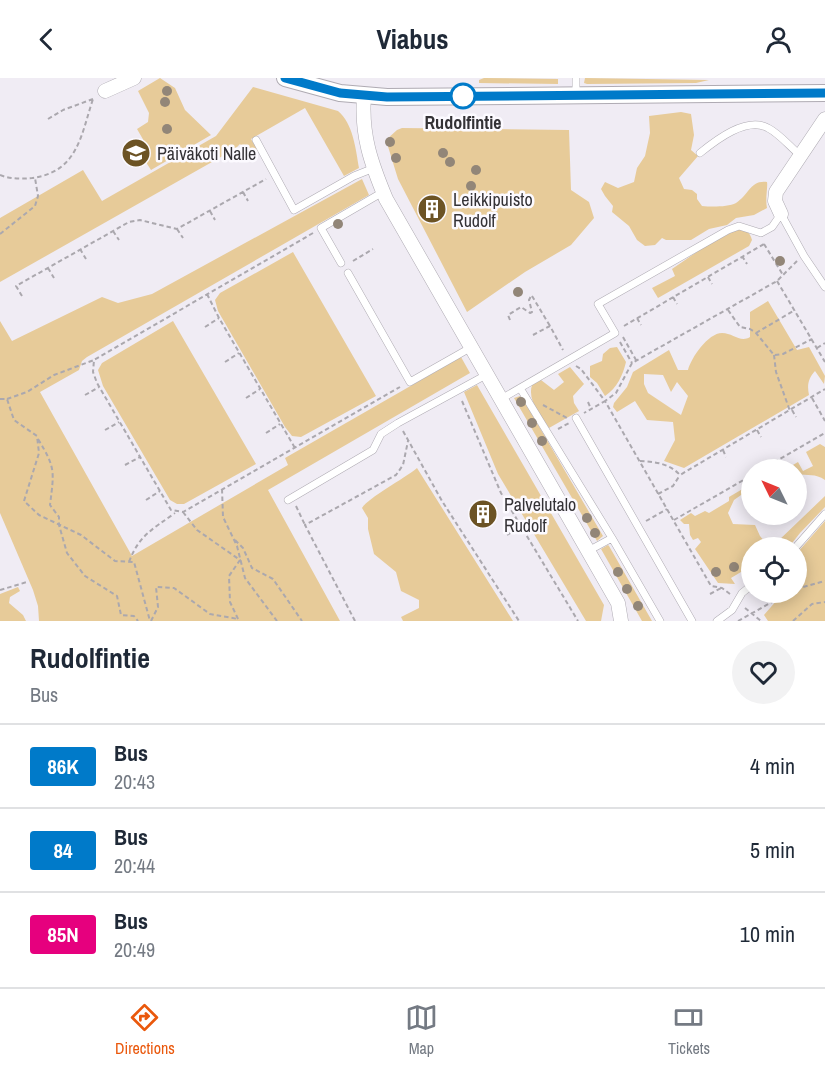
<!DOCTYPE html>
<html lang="en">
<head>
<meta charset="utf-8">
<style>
  :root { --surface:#fff; --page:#f2f2f3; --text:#1f2937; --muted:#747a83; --line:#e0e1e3; --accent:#ea580c }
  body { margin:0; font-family:"Archivo Narrow",sans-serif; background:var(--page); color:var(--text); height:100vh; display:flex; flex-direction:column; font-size:22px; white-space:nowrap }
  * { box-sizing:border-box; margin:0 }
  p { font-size:20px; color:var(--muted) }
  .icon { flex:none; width:33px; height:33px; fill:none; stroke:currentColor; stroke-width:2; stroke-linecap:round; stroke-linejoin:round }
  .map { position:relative; height:543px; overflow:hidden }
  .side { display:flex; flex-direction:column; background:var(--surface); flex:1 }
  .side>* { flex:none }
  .badge { padding:0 12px; border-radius:4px; font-size:21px; line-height:39px }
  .needle { width:39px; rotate:313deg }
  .buttons { position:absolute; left:741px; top:381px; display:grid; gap:12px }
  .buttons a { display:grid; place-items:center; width:66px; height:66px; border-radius:50%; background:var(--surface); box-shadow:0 3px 15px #0003; font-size:30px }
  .map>.badge { position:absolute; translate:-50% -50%; box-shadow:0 0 0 3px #fff }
  .round { display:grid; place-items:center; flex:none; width:63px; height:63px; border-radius:32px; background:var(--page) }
  .overview { display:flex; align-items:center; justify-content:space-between; height:102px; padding:0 30px }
  h1 { font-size:28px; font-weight:700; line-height:45px }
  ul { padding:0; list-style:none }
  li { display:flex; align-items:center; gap:18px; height:84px; padding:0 30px; border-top:2px solid var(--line) }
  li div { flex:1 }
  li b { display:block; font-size:22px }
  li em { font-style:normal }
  li .badge { min-width:66px; font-weight:700; text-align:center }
  header { display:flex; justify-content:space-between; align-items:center; height:78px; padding:0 30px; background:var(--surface); font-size:27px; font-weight:700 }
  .tabs { display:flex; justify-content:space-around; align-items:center; height:84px; border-top:2px solid var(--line); background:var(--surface); font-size:16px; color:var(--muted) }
  .tabs a { display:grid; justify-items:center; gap:3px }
  .tabs .active { color:var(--accent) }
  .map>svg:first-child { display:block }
  .green { fill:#e7cb99; fill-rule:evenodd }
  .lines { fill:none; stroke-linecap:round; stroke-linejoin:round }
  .service-casing { stroke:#afabb3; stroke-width:8 }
  .minor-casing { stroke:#afabb3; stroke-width:15 }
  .tertiary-casing { stroke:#afabb3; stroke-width:18 }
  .path { stroke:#aba8ae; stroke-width:2; stroke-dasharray:4.5 3; stroke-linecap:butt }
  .service { stroke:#fff; stroke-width:7 }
  .minor { stroke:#fff; stroke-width:14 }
  .tertiary { stroke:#fff; stroke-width:16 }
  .tree { fill:#928678 }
  .line-casing { stroke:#fff; stroke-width:14 }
  .line { stroke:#007ac9; stroke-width:9 }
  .stop-dot { fill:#fff; stroke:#007ac9; stroke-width:3 }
  .labels { text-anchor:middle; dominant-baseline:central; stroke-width:5; stroke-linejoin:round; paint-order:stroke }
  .stop-label { font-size:18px; font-weight:bold; fill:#343236; stroke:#fcfaff }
  .poi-label { font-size:18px; fill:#343236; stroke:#fcfaff; text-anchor:start }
</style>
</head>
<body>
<header><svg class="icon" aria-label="back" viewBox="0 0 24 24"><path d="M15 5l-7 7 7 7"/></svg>Viabus<svg class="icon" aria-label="person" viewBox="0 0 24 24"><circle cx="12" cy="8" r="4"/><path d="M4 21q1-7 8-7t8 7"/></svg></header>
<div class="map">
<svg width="825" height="543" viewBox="0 0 825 543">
  <rect width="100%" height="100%" fill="#f0ecf4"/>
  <path class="green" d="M160,0L175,10L185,32L211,57L151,92L140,75L148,70L137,51L148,44L149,35L138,13Z
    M484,0L558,1V6L479,5V2Z
    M585,0L709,2L696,5L587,6L584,5Z
    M253,9L338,33C353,45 356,72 359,90L344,98L305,30L251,61L258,73L254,76L248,74L240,66L235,71L0,204V140L83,92L102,123L216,58Z
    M681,34L691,36L694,57L691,72L698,78L679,100L684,111L692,112L697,116V121L702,128C712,129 728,129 736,125C749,117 750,102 767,104C768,109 765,121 767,130L754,137L736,140L727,147L709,151L691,162H666L662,160L655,167L645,168L637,162L629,148L612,134L613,128L605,118L601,111L605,104L618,110L634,104L637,90L645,78L650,55L649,38Z
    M402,50L569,52L571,112L589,124L594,140L571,167L525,194L467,234L398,101L386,62L397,52Z
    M362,101L369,117L87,279L82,283L79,292L40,314L132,478L288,387L285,380L461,279L470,295L268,412L340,543H39L38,528L33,512L0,435V243L12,263L102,219L118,225L152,216Z
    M738,151C746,152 750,154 752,162L749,168L658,220L652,210L675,198L672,191L704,169Z
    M293,174L376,318L301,359L292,358L285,349L218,233L215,222L220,215Z
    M768,223L797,272L809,269L825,298L824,306L815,293C808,301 807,307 809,317L684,390L664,383L675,362L673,344L647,342L635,323L617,334L613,329L614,325L627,309L633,294L669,272L678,292H688C691,280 708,255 722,255C733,255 740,265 750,259V234ZM644,296L663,297L671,314L677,304L688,318L681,337L648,315L644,306Z
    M173,243L256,386L184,426H177L170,422L103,308L98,292L102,285Z
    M617,269L626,284C623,297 617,310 605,318L597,305L590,299V288L602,283L603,276L610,270Z
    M570,289L584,306L573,318L574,325L579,333L549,350C541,337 527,323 532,307L541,302L554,312L564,304L558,296Z
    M477,307L604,527L601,543H586L498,396L464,314Z
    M520,318L523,321L603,458L597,463L514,320Z
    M820,366L825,369V402C815,395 808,398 797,396L796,392L786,391L798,384L803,393L813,388L806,374Z
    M417,390L513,543H403L401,539L419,530V522L401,513L396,494L374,476L368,451V440L362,430C369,419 404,401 417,390Z
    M751,406V410L734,422L728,435L733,446L755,447L760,458L766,465H776L825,418V429L800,455L789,469L752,470L751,488L731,500L735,506L718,505L695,471L701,464L698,460L693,462L690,457L689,446H684L680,442L691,435L695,438L705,433L709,435L729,423V419Z
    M825,443V543H768L764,537L783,515L796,514L797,475Z
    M608,467L609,468L652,543H642L601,471Z
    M18,509L20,513L10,519L9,525L23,537L26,543H0V516Z"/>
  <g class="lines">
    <g class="service-casing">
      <path id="service" d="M576,0V18
        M256,62L294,132L354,98L374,90
        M700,75C716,62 747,38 768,50C780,56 790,69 801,78
        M341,185L321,150L383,114
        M348,195L410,304L470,270
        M520,310L612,460L660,543
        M501,321L615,255L598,226L728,152L739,148L761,155L772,149L781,136L804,178L825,209
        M576,340L692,543
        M288,422L373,372L381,356L398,345L486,297
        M795,470L825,436
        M588,473L612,460
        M717,543L732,532L742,515L752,507"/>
    </g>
    <g class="minor-casing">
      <path id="minor" d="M105,13L134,0
        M364,18C361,57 371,85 386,121L618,525L621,543
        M781,136L775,123L776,114L825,41"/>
    </g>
    <g class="tertiary-casing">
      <path id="tertiary" d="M285,0L340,15L387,19L825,15"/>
    </g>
    <path class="path" d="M48,41L63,32L93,21
      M0,97C10,101 22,101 32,100C78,94 81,57 93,21L95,20
      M243,114L248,123
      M210,133L215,142
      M177,151L183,160
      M113,153L119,162
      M313,155L94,282L93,294L97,305L171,432L183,434L400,309
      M0,156L35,128L38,118L35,100
      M764,166L783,197
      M80,171L86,181
      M742,178L747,186
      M353,183L373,171
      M48,190L54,200
      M708,199L712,206
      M777,203L825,284
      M207,216L219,240L295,370
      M22,218L16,208L129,144L140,142L177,151L266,101
      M532,218L550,248
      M673,219L677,226
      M728,232L740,249L750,251L756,255L774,277L783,276L812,261
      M637,240L641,247
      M510,242L508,237L521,229L530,235L532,234L529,222L531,218
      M624,248L764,166
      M205,249L219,240
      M756,255L795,232
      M533,257L550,248L563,272
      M623,259L636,282
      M620,264L632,285
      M817,270L825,265
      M774,277L776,294L790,333
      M225,284L239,275
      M576,288L581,291L605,323L584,335
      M85,317L99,309
      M246,320L260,311
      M812,320L825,343
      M0,321H7L14,342L37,358L39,375L24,423L39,437L81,457L115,483L134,484L150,543
      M7,321L27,314L54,297L94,282
      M462,323L501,415L578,543
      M588,324L591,331
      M543,327L567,340
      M792,332L796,339
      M558,351L569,345
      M105,352L119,344
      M757,352L761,359
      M403,353L442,423L519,543
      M266,355L280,346
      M38,361C56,390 54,394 50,427L59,439V447L67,475L85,498L117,518L121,537L134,538L138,543
      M723,372L726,379
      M640,383C655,384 669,385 680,397L825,311
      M125,387L140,379
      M761,392L825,355
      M222,411L223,439L237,468L245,500L277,543
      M658,416L673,408L680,397
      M146,422L160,413
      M296,428L305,447
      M183,434L197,452L240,482L229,498L230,524L239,543
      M674,442L752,397
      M646,443L667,431
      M507,457L520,449
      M235,462L243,470L252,490L273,501L302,543
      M129,484C139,457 153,451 175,435
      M796,511L825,503
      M0,512L27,504
      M710,516L721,510
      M730,516L722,510L711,508L605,323L616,315L632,285L777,203L797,183
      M745,530L761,543
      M151,543L158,529L156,509L174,510L210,536L238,541
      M355,543L305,447L396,397L403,387L408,363
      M738,543L790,514
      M793,543L812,526L825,524"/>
    <use href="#service" class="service"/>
    <use href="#minor" class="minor"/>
    <use href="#tertiary" class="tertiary"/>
  </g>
  <g class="tree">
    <circle cx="167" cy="13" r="5"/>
    <circle cx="165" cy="24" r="5"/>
    <circle cx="167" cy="51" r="5"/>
    <circle cx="390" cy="64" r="5"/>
    <circle cx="443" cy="75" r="5"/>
    <circle cx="396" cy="80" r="5"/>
    <circle cx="450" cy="84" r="5"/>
    <circle cx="476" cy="92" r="5"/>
    <circle cx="471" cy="108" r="5"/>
    <circle cx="338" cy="146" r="5"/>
    <circle cx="780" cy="183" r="5"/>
    <circle cx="518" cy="214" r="5"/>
    <circle cx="521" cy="324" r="5"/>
    <circle cx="532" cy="345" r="5"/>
    <circle cx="542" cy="363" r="5"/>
    <circle cx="587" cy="440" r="5"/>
    <circle cx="595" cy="455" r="5"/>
    <circle cx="734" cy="489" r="5"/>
    <circle cx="618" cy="494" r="5"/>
    <circle cx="716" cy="494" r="5"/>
    <circle cx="627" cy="511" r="5"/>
    <circle cx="638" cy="528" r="5"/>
  </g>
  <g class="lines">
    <g class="line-casing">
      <path id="line" d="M285,0L340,15L387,19L825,15"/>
    </g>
    <use href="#line" class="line"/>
  </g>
  <defs>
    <g id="school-disc" transform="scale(1.5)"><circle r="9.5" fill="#6c5324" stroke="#fcfaff"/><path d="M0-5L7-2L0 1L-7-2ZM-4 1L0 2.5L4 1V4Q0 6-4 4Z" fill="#fff"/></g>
    <g id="building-disc" transform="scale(1.5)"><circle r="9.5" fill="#6c5324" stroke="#fcfaff"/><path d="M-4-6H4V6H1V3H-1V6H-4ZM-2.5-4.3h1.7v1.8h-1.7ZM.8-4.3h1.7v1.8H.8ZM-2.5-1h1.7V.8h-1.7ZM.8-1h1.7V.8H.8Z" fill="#fff"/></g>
  </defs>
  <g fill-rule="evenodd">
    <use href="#school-disc" x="136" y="75"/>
    <use href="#building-disc" x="432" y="131"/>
    <use href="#building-disc" x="483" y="436"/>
  </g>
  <circle class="stop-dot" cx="463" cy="18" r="12"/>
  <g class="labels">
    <g class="stop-label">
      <text x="463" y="44">Rudolfintie</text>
    </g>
    <g class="poi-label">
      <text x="157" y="75">Päiväkoti Nalle</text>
      <text x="453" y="121">Leikkipuisto<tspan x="453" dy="21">Rudolf</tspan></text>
      <text x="504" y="426">Palvelutalo<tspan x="504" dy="21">Rudolf</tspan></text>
    </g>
  </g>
</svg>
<div class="buttons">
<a><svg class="needle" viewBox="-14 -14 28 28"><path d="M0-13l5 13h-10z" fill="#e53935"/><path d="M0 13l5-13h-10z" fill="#747a83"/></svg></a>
<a><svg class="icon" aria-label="locate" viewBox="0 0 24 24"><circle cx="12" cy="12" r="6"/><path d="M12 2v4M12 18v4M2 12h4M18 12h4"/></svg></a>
</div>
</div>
<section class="side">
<div class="overview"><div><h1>Rudolfintie</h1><p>Bus</p></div><a class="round"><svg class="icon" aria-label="heart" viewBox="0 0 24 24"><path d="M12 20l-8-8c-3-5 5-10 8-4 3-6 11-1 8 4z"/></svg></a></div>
<ul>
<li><span class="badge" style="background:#007ac9;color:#fff">86K</span><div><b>Bus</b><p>20:43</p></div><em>4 min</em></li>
<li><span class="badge" style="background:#007ac9;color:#fff">84</span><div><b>Bus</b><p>20:44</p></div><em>5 min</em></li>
<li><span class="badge" style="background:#e6007e;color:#fff">85N</span><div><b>Bus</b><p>20:49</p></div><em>10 min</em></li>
</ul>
</section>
<nav class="tabs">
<a class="active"><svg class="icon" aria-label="directions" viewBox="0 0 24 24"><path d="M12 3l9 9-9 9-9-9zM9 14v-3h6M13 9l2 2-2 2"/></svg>Directions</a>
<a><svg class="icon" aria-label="map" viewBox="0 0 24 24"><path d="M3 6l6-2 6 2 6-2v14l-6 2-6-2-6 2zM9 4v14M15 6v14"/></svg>Map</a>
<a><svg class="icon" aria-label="tickets" viewBox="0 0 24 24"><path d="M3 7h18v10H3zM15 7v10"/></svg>Tickets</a>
</nav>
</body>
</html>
